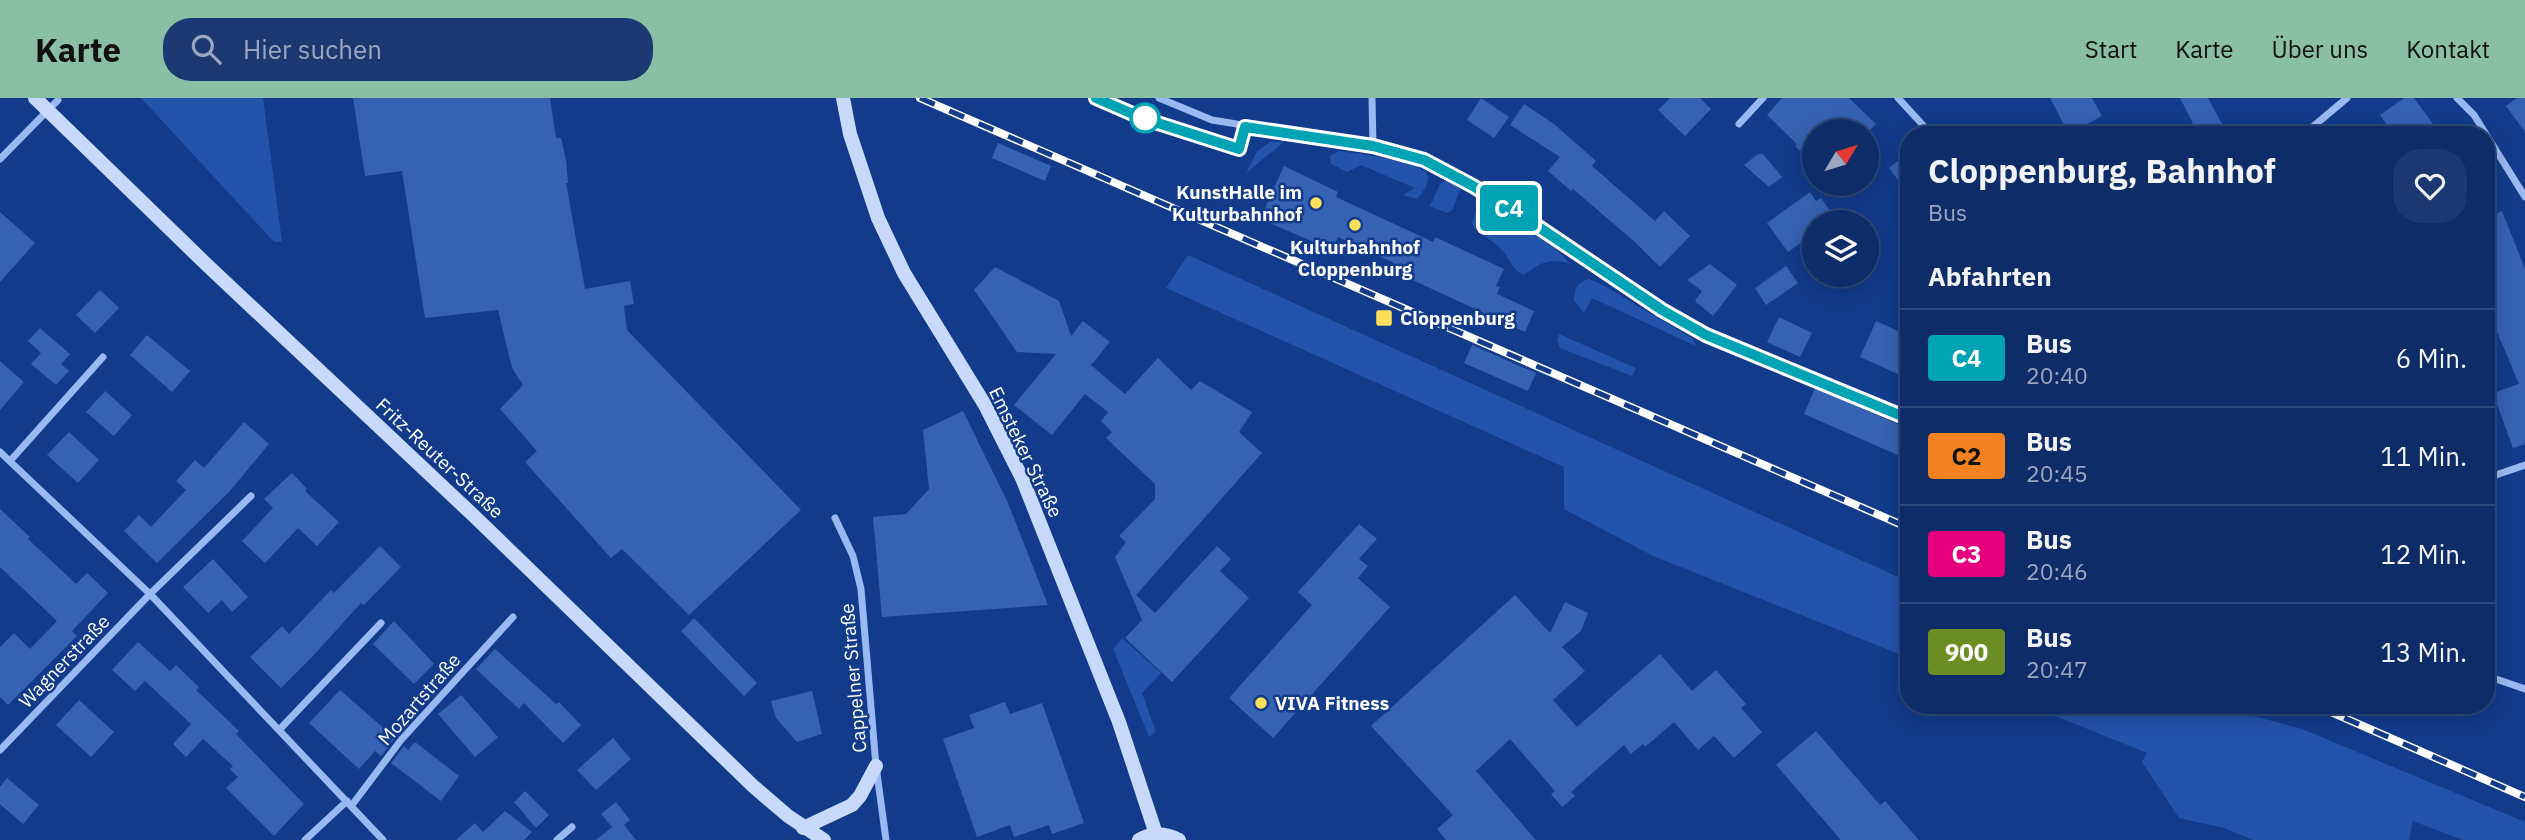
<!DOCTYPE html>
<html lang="de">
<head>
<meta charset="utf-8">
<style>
  :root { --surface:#0e2c68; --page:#1c3871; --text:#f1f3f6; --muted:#9ba7c0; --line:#2e487c; --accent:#8abfa5 }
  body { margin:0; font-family:"IBM Plex Sans",sans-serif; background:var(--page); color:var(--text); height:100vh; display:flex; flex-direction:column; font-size:26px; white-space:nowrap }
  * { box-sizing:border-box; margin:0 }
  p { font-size:23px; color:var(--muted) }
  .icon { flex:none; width:38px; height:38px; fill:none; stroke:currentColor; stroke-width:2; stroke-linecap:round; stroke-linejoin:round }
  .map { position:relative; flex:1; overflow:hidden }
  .sheet { position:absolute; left:1900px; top:28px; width:595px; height:588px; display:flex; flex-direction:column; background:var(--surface); border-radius:28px; box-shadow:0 4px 18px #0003,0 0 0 2px var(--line) }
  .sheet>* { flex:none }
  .badge { padding:0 14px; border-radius:5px; font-size:24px; line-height:46px }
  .needle { width:46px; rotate:52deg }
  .controls { position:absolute; left:1802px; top:21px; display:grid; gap:14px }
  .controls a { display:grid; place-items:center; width:77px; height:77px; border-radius:50%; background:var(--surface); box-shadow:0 4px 18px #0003,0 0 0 2px var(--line); font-size:35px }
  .map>.badge { position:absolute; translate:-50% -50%; box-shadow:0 0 0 4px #fff }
  h2 { padding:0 28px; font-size:26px; line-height:63px }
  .round { display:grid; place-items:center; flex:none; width:74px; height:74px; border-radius:28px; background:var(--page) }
  .headline { display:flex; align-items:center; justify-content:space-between; height:119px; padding:0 28px }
  h1 { font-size:33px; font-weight:800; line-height:52px }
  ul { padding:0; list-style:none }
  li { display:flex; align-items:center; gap:21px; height:98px; padding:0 28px; border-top:2px solid var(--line) }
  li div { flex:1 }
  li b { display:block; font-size:26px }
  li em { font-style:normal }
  li .badge { min-width:77px; font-weight:700; text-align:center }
  header { display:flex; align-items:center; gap:42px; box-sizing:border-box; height:98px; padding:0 35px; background:var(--accent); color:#111 }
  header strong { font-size:33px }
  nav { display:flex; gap:38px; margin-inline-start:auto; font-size:24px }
  .search { width:490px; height:63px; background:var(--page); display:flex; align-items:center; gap:18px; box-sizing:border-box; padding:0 24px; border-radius:28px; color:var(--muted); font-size:26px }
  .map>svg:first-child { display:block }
  .green { fill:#2453ab }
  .building { fill:#3662b3 }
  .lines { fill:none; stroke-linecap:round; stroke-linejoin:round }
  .street { stroke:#9ab8f1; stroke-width:7 }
  .secondary { stroke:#c8d9fb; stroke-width:14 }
  .rail-casing { stroke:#fff; stroke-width:8 }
  .rail { stroke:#123b8b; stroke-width:5; stroke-dasharray:16; stroke-linecap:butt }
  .secondary-bridge { stroke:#c8d9fb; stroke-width:14 }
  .line-casing { stroke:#fff; stroke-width:16 }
  .line { stroke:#00a3b4; stroke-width:10 }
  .stop-dot { fill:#fff; stroke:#00a3b4; stroke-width:3.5 }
  .poi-dot { fill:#ffe05a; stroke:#123b8b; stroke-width:2.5 }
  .labels { text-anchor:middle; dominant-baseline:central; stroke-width:5; stroke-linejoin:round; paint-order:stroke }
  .poi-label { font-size:19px; font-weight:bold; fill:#fff; stroke:#123b8b; text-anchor:start }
  .street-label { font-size:19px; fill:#fff; stroke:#123b8b }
</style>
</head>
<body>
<header>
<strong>Karte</strong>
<div class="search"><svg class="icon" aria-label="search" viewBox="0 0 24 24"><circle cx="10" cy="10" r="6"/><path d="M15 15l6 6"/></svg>Hier suchen</div>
<nav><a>Start</a><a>Karte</a><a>Über uns</a><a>Kontakt</a></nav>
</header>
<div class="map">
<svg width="2525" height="742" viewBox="0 0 2525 742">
  <rect width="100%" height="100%" fill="#123b8b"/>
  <path class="green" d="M141,0H263L282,144H274Z
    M1270,44H1284L1246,75L1257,53Z
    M1339,53C1355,55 1419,63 1427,76C1431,83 1422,96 1417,101L1403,97L1415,90L1361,67L1347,74L1331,66L1330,58Z
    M1445,83H1450L1461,90L1452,112L1447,115L1430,108L1440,86Z
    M1479,101C1496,111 1565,151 1569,166C1551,159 1539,165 1524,177C1512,172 1510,161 1502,152C1493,142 1479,137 1472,126Z
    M1188,157L1909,484V560L1653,458L1564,411V369L1166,190Z
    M1589,181L1603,187L1693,241L1696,248L1592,200L1584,215L1574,202C1575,190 1577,185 1589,181Z
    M1559,236L1636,270L1632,278L1560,250L1557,243Z
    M1122,540L1161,575L1142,595L1156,634L1149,639L1113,551Z
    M2028,607H2214L2302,631L2525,724V742H2463L2413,723L2409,742H2253L2224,730L2179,720L2142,664L2147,655Z"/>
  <path class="building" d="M353,0H550L556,40H561L566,62L568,85H566L585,191L630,183L634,206L624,208L627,232L801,412L689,517L622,451L611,460L525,364L537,353L500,311L523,287L512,270L498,212L425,220L402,73L365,78Z
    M1481,0L1509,19L1494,40L1467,22Z
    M1670,0H1700L1711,11L1685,38L1658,12Z
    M1782,0H1849L1876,26L1869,33H1815V67L1795,48L1797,46L1767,17Z
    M2050,0H2092L2102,18L2069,36Z
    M2180,0H2208L2228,37H2172L2193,25Z
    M2404,0H2414L2441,37H2394L2380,17Z
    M2517,0H2525V34L2506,8Z
    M1524,6L1554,26L1596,63L1592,68L1655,123L1664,113L1690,138L1660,169L1635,144L1573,91L1571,93L1548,73L1560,59L1510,27Z
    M998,45L1051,68L1045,83L992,60Z
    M1909,54V96L1889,70Z
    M1758,56H1763L1782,79L1769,89L1744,67Z
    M1284,68L1338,94L1336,99L1433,144L1435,139L1504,171L1496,188L1500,189L1497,196L1534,213L1525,234L1391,172L1394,165L1338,139L1332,152L1260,121Z
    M1810,94L1816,103L1821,100L1838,124H1815V135L1788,154L1767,125Z
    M2502,113L2525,171V346L2513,350L2493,295L2519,286L2487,210V120Z
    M0,114L35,145L0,184Z
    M1710,166L1737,187L1713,218L1695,203L1702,193L1687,182Z
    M1786,168L1798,185L1766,207L1755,190Z
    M995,169L1059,203L1071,238L1083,223L1110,244L1091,267L1125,296L1158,260L1191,292L1200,283L1252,314L1239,334L1262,355L1136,497L1155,515L1217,448L1231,461L1220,473L1249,500L1172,584L1125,540L1142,522L1115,459L1126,444L1119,438L1155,401V386L1106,340L1112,334L1101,323L1108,314L1085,296L1052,337L1014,307L1056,256L1017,254L986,209L974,192Z
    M100,192L119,210L95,235L76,217Z
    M1779,219L1812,235L1800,259L1767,244Z
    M1876,223L1909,238V281L1860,259Z
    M40,230L70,256L61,266L69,273L56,287L31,266L41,255L28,243Z
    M147,237L190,273L172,294L130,257Z
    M1472,247L1536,275L1528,293L1464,265Z
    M0,263L24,284L0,312Z
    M1815,290L1909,331V362L1804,316Z
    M105,293L132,317L114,338L86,314Z
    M963,313L1008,405L1048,507L882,519L873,419L906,416L929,391L923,332Z
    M244,324L269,346L229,394L157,465L124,433L139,417L151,429L186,392L176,383L195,362L204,370Z
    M69,334L99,362L78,385L47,357Z
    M292,375L307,391L305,393L339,424L317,448L298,430L265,465L242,443L273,410L264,401Z
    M0,411L30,439L28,441L76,486L87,475L108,495L72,533L77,538L8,607L0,599V549L14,535L30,551L57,523L0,469Z
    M1359,426L1377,441L1359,461L1368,468L1358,480L1390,509L1273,640L1229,600L1312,507L1298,494Z
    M380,448L401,469L364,507L361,505L312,559L281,590L250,559L282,528L289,536L331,492L334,495Z
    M213,461L248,499L232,514L222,502L208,515L183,489Z
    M1515,497L1550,535L1565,504L1588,515L1581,533L1562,549L1585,573L1553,602L1577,629L1660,556L1692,593L1716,572L1746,606L1741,610L1762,634L1734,660L1714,638L1698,652L1674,624L1645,649L1643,646L1631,656L1624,647L1571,694L1575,698L1562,709L1551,696L1555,693L1510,641L1476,673L1536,742H1446L1437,731L1453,717L1371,628Z
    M694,520L757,585L744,598L681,533Z
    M394,523L434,566L414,586L373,546Z
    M138,544L170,573L176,567L199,589L196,592L239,633L236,636L304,706L274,738L226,690L238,679L230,671L233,668L203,641L186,659L173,646L191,626L145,583L135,593L112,572Z
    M495,551L556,606L559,604L581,627L563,645L524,605L519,611L476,571Z
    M340,592L395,640L381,658L375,653L359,671L309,625Z
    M812,593L822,636L797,644L776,620L771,603Z
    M461,597L498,639L475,659L438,616Z
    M79,602L114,634L91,659L56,627Z
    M1005,604L1010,616L1042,605L1084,725L1052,736L1049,727L1014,739L1010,727L977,739L943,641L974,630L969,617Z
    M1816,633L1880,707L1885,703L1919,742H1841L1776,667Z
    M613,640L631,661L596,692L577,672Z
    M415,644L459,678L441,703L391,665L404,648L408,652Z
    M7,680L39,707L23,726L0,706V689Z
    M525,693L549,717L536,730L514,704Z
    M616,704L630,722L624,727L636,742H596L612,729L601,716Z
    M505,713L532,734L524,742H456L475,725L483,734Z"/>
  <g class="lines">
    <path class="street" d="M1159,0L1212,22L1373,48L1424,63L1473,87L1537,128L1662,212L1706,238L1909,321
      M1372,0L1373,48
      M1898,0L1932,37
      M2457,0L2474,17L2525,99
      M1739,26L1763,0
      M2303,37L2347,0
      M0,61L58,2
      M0,354L150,496L383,742
      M10,363L103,259
      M2487,380L2525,367
      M835,420L853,458L861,491L876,668L886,742
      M2487,578L2525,591
      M280,631L381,525
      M0,652L150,496L251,398
      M352,707L401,642L513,519
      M305,742L347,703
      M557,742L572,729"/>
    <path class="secondary" d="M843,0L850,36L878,120L904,175L985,307L1022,380L1119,624L1156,736
      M69,33L207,167L473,417L753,688L788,718L824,742
      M803,730L852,707L860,698L876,668
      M1139,742C1152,734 1166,735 1179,742"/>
    <g class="rail-casing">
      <path id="rail" d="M920,0L1909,430
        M2315,607L2525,699"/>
    </g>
    <use href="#rail" class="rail"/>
    <path class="secondary-bridge" d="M35,0L69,33"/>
  </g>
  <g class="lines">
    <g class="line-casing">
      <path id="line" d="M1096,0L1142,20L1239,51L1245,29L1373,48L1424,62L1473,88L1537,128L1662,212L1706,237L1909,321"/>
    </g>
    <use href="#line" class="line"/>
  </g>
  <circle class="stop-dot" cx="1145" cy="20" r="14"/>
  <g class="poi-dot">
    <circle cx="1316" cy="105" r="7"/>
    <circle cx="1355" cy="127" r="7"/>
    <rect x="1375" y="211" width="18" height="18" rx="3.5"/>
    <circle cx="1261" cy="605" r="7"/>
  </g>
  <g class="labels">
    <g class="poi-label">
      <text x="1302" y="94" text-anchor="end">KunstHalle im<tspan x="1302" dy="22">Kulturbahnhof</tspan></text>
      <text x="1355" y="149" text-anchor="middle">Kulturbahnhof<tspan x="1355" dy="22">Cloppenburg</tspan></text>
      <text x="1400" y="220">Cloppenburg</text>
      <text x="1275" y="605">VIVA Fitness</text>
    </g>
    <g class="street-label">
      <text transform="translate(1026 354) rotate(64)">Emsteker Straße</text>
      <text transform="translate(440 360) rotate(43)">Fritz-Reuter-Straße</text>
      <text transform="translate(64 563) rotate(-46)">Wagnerstraße</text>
      <text transform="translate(853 580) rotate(-95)">Cappelner Straße</text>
      <text transform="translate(419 601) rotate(-49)">Mozartstraße</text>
    </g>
  </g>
</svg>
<div class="controls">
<a><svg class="needle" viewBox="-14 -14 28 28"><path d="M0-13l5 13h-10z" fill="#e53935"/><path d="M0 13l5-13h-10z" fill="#9ba7c0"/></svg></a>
<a><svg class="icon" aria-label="layers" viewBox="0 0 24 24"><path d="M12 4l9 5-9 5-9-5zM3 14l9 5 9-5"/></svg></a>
</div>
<b class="badge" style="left:1509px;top:110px;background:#00a3b4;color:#fff">C4</b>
<section class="sheet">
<div class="headline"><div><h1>Cloppenburg, Bahnhof</h1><p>Bus</p></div><a class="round"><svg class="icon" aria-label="heart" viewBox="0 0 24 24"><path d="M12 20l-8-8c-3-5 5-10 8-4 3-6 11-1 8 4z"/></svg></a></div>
<h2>Abfahrten</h2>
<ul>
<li><span class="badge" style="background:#00a3b4;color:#fff">C4</span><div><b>Bus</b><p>20:40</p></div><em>6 Min.</em></li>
<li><span class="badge" style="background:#f58220;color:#111">C2</span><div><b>Bus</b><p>20:45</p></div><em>11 Min.</em></li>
<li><span class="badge" style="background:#e6007e;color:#fff">C3</span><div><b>Bus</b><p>20:46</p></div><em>12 Min.</em></li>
<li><span class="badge" style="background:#6b8e23;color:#fff">900</span><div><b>Bus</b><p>20:47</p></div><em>13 Min.</em></li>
</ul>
</section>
</div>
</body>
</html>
